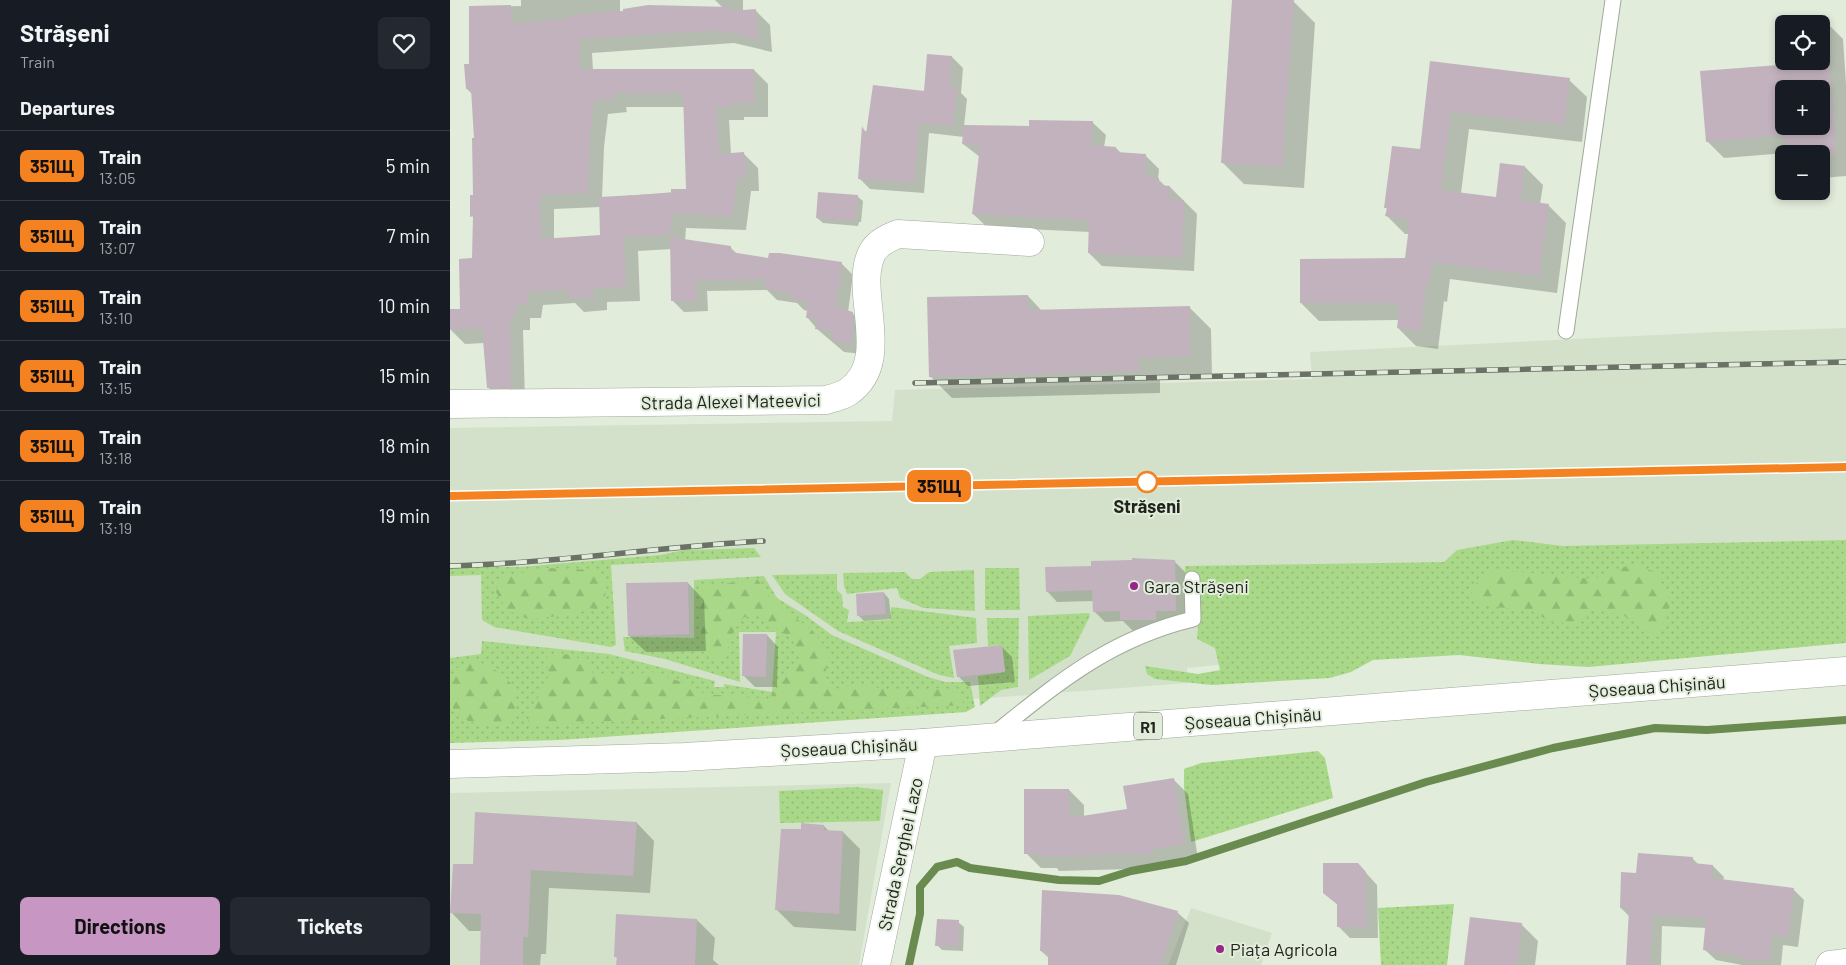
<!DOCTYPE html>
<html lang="en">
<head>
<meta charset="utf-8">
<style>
  :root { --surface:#171b24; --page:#242831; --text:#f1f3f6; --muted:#9ea1a6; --line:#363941; --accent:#c896c3 }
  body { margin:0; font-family:Barlow,sans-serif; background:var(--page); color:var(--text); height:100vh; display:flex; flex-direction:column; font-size:19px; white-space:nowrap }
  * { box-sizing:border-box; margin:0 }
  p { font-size:16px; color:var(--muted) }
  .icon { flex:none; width:28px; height:28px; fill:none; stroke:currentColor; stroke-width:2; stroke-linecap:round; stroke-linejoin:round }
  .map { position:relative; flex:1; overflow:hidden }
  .side { display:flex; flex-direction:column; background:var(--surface); width:450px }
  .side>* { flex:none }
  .badge { padding:0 10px; border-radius:8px; font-size:18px; line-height:32px }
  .fabs { position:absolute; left:1325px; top:15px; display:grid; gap:10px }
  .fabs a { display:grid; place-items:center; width:55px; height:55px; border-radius:8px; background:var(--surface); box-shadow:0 2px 8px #0003; font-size:25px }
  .map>.badge { position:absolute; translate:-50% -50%; box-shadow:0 0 0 2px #fff }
  h2 { padding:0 20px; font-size:19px; line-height:45px }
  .round { display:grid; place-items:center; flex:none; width:52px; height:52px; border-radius:8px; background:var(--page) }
  .summary { display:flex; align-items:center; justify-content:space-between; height:85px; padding:0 20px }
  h1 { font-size:24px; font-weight:700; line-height:38px }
  .action { display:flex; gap:10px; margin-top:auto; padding:10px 20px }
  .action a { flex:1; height:58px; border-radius:8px; background:var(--accent); color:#111; font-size:20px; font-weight:700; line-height:58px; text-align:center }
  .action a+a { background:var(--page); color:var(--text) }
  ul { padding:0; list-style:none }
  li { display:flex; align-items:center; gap:15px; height:70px; padding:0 20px; border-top:1px solid var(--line) }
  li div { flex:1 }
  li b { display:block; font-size:19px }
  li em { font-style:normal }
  li .badge { min-width:55px; font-weight:700; text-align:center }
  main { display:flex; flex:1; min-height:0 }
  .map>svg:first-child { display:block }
  .built { fill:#d3e1ca }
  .grass { fill:url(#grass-dots) }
  .forest { fill:url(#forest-firs) }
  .shadow { fill:#0003; fill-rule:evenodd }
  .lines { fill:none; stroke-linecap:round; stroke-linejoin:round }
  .stream { stroke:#698b4f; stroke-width:8 }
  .building { fill:#c2b2be; fill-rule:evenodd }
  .lane-casing { stroke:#a0a99a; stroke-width:17 }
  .street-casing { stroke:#a0a99a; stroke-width:29 }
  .highway-casing { stroke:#a0a99a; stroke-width:29 }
  .lane { stroke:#fff; stroke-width:15 }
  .street { stroke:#fff; stroke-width:28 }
  .highway { stroke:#fff; stroke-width:28 }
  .rail-casing { stroke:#6b7166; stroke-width:5.5 }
  .rail { stroke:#e1ecdb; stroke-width:4; stroke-dasharray:11; stroke-linecap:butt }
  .line-casing { stroke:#fff; stroke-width:11 }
  .line { stroke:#f58220; stroke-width:8 }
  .stop-dot { fill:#fff; stroke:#f58220; stroke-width:2.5 }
  .poi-dot { fill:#962585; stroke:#e1ecdb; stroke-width:2 }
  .labels { text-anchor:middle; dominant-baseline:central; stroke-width:4; stroke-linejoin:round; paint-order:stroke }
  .shield { fill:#e1ecdb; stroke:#5a6056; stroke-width:1 }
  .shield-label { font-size:16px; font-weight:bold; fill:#20241d }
  .street-label { font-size:18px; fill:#20241d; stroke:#e1ecdb }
  .stop-label { font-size:18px; font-weight:bold; fill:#20241d; stroke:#e1ecdb }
  .poi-label { font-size:18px; fill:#20241d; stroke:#e1ecdb; text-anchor:start }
</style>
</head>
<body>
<main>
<section class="side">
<div class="summary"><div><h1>Strășeni</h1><p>Train</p></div><a class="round"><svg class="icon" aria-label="heart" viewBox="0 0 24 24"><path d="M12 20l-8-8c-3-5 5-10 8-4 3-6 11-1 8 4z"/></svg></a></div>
<h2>Departures</h2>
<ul>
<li><span class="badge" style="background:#f58220;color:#111">351Щ</span><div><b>Train</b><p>13:05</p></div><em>5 min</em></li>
<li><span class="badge" style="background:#f58220;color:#111">351Щ</span><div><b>Train</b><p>13:07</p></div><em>7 min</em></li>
<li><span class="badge" style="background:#f58220;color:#111">351Щ</span><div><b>Train</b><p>13:10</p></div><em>10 min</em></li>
<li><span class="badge" style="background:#f58220;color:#111">351Щ</span><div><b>Train</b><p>13:15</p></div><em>15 min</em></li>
<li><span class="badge" style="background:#f58220;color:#111">351Щ</span><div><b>Train</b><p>13:18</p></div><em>18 min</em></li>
<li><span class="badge" style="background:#f58220;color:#111">351Щ</span><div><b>Train</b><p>13:19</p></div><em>19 min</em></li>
</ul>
<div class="action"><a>Directions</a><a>Tickets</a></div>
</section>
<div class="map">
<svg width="1396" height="965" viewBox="0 0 1396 965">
  <defs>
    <pattern id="grass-dots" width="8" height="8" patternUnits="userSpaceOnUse" patternTransform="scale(1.25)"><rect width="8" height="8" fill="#a9d988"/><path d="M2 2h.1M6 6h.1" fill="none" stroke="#91ba75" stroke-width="1.8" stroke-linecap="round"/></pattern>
    <pattern id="forest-firs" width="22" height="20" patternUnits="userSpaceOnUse" patternTransform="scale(1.25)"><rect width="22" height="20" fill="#a9d988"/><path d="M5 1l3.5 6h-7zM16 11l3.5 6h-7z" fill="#91ba75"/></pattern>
  </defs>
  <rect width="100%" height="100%" fill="#e1ecdb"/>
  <path class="built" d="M1396,328V609L1181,624L737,668L738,683L259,719L0,734V428L442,421L445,390L862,379L860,352L1268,332Z
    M441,783L409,965H0V793Z
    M741,908L822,933L811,965H718Z"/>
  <path class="grass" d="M1063,540L1113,546L1396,540V643L1139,667L1089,664L1009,655L923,660L901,672L880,678L762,685L705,679L697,674L695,666L748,674L770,670L765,648L747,639L749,614L735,613V566L994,562L1007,550Z
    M304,548L311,557L161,565L166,645L161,647L44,627L32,620L31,575L0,576V567H70L210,555L235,550Z
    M535,568H569L570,610H535Z
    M524,570L525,611L473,608L450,598L447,588L397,594L394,586L393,573L455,572L462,579H470L479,572Z
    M387,574V590L392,595L393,607L399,610L397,622L440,620L441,607L526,618L527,643L499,646L504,678L489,675L388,631L335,594L322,575Z
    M314,576L327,598L355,615L382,635L478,677L495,682H520L525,707L516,712L109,740L0,743V658L31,654L32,641L159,654L265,681L264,687H274V684L322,692L326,632H289L290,682L215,659L175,651L173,637L244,638V580Z
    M639,613L640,616L620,656L579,680L578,616Z
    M537,618H569L568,687L551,690L530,706L528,676L555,672L552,645L538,646Z
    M868,751L875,758L883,798L741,842L734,787V769L751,763Z
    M405,787L433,790L430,821L330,823L329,791Z
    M1004,904L997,965H931L928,908Z"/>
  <path class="forest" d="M1182,564L1206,572L1221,603L1208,637L1177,617L1143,608L1124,624L1099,621L1082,611L1028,605L1021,591L1033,574L1050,570L1143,579Z
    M95,568L144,570L156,583L154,611L139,608L119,615L78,619L57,610L46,592L50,577Z
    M308,580L324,602L363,631L379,653L374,681L381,690L407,685L452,691L490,688L508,693L514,705L77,725L83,706L98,680L97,657C118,650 132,656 143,673L170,675L202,672L241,685L255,694L318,699L350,661L342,639L309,615L294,617L286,626L273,661C244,652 249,610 251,586Z
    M24,660C40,666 67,679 66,700C66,707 63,716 61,724C39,725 3,728 0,697C0,688 3,678 5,669Z"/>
  <path class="shadow" d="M71,0H170V17L273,8L265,0H293V11H306L320,25L322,52L284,43L142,53L143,70H304L318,84V117H294V120H279L281,154H294L308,168L309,191H301L296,230L236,228L235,241L280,247L288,255L319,260L330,255L392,264L403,275L398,312L402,313L414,324L413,354L394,352L367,329L357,317L358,311L354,310L347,303L327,300L317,290L257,291L258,311L234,312L222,300V249L188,251L190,301L157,302V310L134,312L125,303L93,305L91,318H80V330H73L75,401L52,402L38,387L34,343L15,344L1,330L0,310H11L23,260L24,218L22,216L25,197V140L22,94L17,89L21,65L20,7L71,6ZM176,107H235L237,191L152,198L154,147L158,114L177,112ZM150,207L151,236L104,239V209Z
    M783,0L843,1L865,23L854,188L794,184L772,162Z
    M1376,22L1393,39L1396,84V176L1371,178V154L1337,153L1274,158L1257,141L1334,61H1371ZM1334,89H1371V126H1334Z
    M502,57L513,68L511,93L517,99L514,126L580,127L642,122L656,135L654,147L666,148L672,154L695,155L709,169L708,179L716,187H720L747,214L744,271L652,266L639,253L640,232L537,227L523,214L530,157L513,144L514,137L479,133L474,193L420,189L409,178L413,129L418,133L476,93Z
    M982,63L1119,80L1137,97L1132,142L1019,129L1011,193L1047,198L1075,167L1093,185L1090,204L1098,205L1116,223L1107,293L1000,279L997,302L994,301L988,349L966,346L948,328L949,320L869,321L851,303L956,259L959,234H955L937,216L938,210L935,207L971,151Z
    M407,196L413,201L411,222H409L408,226L373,223L367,218Z
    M578,296L592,311L739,307L761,329L762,378L710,379V393L502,398L480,376Z
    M724,561L735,572L736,621L716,630H682L673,621L655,622L644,611V601L607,602L597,591L643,567Z
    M238,583L254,600L256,651L196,652L179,636Z
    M434,593L439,599L441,619L414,621L408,615Z
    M317,635L328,647L327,687H305L294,676Z
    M552,647L562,657L565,682L518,686L508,676Z
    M723,779L738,794L748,859L717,864V868L609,871L607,868H591L576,853L619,790L634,805V817L678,810Z
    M187,823L204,841L200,893L99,888L96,954H91L90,965H32V931H19L2,913L24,866Z
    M374,826L380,832H393L410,849L406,931L344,927L327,910L352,831Z
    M1242,858L1249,865L1263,866L1274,877L1273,881L1343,889L1354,900L1348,947L1333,945L1331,965H1292L1266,960L1254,949L1256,928L1212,926L1211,965H1177L1180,917L1171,908L1188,874Z
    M908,864L927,885L928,938H900L889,927V906L874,893Z
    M727,912L739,923L726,965H599V958L591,951Z
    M247,920L265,938L263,960L269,965H168V959L165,956Z
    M508,922L514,927L513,951L492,950L487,945Z
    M1071,924L1088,941L1085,965H1016Z"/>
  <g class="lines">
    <path class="stream" d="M459,965L470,914V887L487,867L507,862L520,868L609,880L649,881L681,871L736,861L976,782L1103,748L1205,728L1257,730L1396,720"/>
  </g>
  <path class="building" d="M782,0H844L832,167L771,163Z
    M61,5V24L121,18V15L173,11V9L198,5L281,7V11L306,9L308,39L269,30L129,39L130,69H304V103H281V107H266L269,154L294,152L296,177L288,178L282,216L222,214L220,234L174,237L176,287L143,288L144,297L118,298V289L79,292L77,304L66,305V316H60L61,388H37L32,328L0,330V309H10L9,259L22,258L23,216L20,217V195H23L22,138H24L21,89H16L14,64H19V6ZM163,93H233L236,189H221V193L149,197L150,235L91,239L90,195L138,193L140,132L144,100L163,99Z
    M1376,21L1386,154H1335L1334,135L1256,142L1250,71L1329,65L1326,25L1334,24V61H1371V24H1339ZM1334,89H1371V126H1334Z
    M477,54L502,56L500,87H507L503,126L469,123L464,183L408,179L412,126L416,134L423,85L474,91Z
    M980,61L1120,78L1114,125L1001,112L991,190L1046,197L1050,163L1075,166L1071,200L1099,204L1089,276L982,262L980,284H976L971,331L947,328L950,303H850V259L955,258L960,220L935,216L937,208H934L942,146L970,149Z
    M579,120L643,121L641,145L666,147V152L696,154L695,177L709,178V185L720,186L719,199L734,200L732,258L638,253L639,220L522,214L530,146L512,144L514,125L579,126Z
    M368,192L408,195L406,217H404L403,221L366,218Z
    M220,237L281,246V252L318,258L319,253H330L392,262L386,307L403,312L402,343L381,341L383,331L365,329L367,319L356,318L358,302L341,300L342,293L315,289L316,279L246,280L247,301H221Z
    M578,295L579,310L740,306L741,356L688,358L689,371L479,377L477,297Z
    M682,558L725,560L726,611H706V620H670V611L643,612L642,590L596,592L595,567L641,566V561L682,560Z
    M238,582L239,634L178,636L176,583Z
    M434,592L436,614L407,616L406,594Z
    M293,634H317L316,677L292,676Z
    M552,645L555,672L507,677L503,650Z
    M724,778L734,844L702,849L703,854L593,856V854H574V789H619V818L677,809L673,786Z
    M25,812L187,822L183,876L81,870L78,937H73V965H30L31,914L0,913L3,864H23Z
    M351,823L374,825V830L393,831L389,914L325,910L331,829H351Z
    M1188,853L1243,857L1242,863L1263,865L1262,878L1344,888L1338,937L1322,935L1319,960L1292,961L1294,957L1253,950L1256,918L1202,915L1200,965H1176L1179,909L1170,908L1171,872L1186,873Z
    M873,863H908L916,872L917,927H887V904L873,893Z
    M592,890L669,895L728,911L711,965H598V951H590Z
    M166,914L247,919L245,965H166L167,957H164Z
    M1020,917L1072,923L1067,965H1014Z
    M487,919L509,920L508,946H485Z"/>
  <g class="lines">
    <g class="lane-casing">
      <path id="lane" d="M1116,331L1163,0
        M544,734C609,682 660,639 743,619L742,579"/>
    </g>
    <g class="street-casing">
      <path id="street" d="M0,404L376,400C383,398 392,396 398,392C445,360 401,289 423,251C429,242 438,238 448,234L580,242
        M426,965L473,743
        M1380,965L1396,963"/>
    </g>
    <g class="highway-casing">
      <path id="highway" d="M0,764L234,757L473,743L1396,671"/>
    </g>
    <use href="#lane" class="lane"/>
    <use href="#street" class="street"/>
    <use href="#highway" class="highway"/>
    <g class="rail-casing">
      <path id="rail" d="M465,383L1396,362
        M0,496L1396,467
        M0,566C105,563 208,547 313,541"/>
    </g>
    <use href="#rail" class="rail"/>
  </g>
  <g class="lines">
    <g class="line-casing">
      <path id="line" d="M0,496L1396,467"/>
    </g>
    <use href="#line" class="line"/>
  </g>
  <circle class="stop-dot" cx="697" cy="482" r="10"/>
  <g class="poi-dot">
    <circle cx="684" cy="586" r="5"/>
    <circle cx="770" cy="949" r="5"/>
  </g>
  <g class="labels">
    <rect class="shield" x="684" y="712.5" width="28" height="27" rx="4"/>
    <g class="shield-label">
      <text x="698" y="726">R1</text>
    </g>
    <g class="street-label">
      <text transform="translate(281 401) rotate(-1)">Strada Alexei Mateevici</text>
      <text transform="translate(1207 686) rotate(-4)">Șoseaua Chișinău</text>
      <text transform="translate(803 718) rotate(-4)">Șoseaua Chișinău</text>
      <text transform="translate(399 747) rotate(-3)">Șoseaua Chișinău</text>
      <text transform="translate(450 854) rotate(-78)">Strada Serghei Lazo</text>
    </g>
    <g class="stop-label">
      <text x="697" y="506">Strășeni</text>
    </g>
    <g class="poi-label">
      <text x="694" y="586">Gara Strășeni</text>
      <text x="780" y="949">Piața Agricola</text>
    </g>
  </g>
</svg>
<div class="fabs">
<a><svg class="icon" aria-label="locate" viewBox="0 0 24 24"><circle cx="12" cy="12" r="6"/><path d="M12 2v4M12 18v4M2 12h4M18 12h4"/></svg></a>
<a>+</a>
<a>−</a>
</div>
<b class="badge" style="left:489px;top:486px;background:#f58220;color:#111">351Щ</b>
</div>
</main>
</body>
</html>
